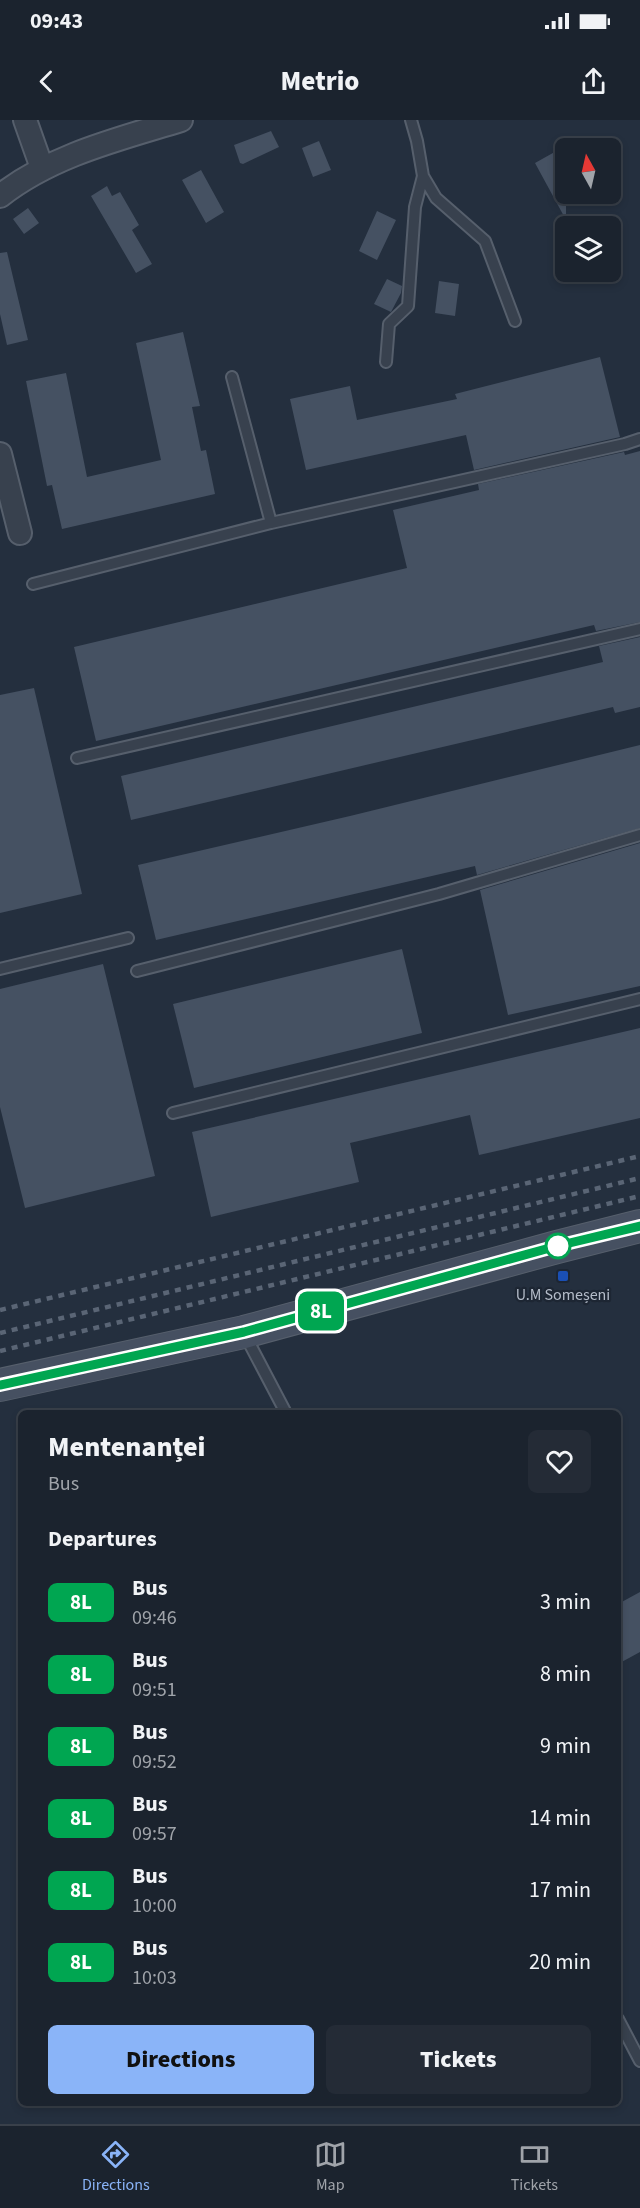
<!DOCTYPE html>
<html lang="en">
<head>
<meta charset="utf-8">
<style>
  :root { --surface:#1b232e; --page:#242b36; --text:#f1f3f6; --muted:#a0a4aa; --line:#39404a; --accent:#8ab4f8 }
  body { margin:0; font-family:"Source Sans 3",sans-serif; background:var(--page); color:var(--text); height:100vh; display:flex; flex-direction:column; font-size:22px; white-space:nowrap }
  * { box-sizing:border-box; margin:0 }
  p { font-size:20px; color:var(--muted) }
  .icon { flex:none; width:33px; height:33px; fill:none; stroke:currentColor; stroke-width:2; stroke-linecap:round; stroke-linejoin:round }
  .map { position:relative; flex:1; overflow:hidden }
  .sheet { position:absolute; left:18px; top:1290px; width:603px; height:696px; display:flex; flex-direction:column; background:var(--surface); border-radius:9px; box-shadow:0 3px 9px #0003,0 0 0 2px var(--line) }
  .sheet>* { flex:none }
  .badge { padding:0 12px; border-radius:9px; font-size:21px; line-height:39px }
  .needle { width:39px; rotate:352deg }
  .controls { position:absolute; left:555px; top:18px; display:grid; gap:12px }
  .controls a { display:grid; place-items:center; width:66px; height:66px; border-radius:9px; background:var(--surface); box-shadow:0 3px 9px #0003,0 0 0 2px var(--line); font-size:30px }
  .map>.badge { position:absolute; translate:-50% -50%; box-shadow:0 0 0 3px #fff }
  h2 { padding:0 30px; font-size:22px; line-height:54px }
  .round { display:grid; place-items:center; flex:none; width:63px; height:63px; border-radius:9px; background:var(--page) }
  .headline { display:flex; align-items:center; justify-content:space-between; height:102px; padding:0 30px }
  h1 { font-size:28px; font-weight:800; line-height:45px }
  .cta { display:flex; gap:12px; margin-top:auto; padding:12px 30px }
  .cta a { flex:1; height:69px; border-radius:9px; background:var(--accent); color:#111; font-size:24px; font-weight:800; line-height:69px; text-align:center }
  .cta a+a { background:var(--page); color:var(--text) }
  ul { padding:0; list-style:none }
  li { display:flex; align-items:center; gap:18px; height:72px; padding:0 30px }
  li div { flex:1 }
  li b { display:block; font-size:22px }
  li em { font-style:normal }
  li .badge { min-width:66px; font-weight:700; text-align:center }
  .status { display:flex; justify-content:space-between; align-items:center; height:42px; padding:0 30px; background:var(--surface); direction:ltr }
  .status svg { height:16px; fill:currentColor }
  header { display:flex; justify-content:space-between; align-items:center; height:78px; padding:0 30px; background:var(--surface); font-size:27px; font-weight:800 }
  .dock { display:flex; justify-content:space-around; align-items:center; height:84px; border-top:2px solid var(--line); background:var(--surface); font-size:16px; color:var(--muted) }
  .dock a { display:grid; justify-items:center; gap:3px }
  .dock .active { color:var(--accent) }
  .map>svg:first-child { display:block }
  .building { fill:#455162 }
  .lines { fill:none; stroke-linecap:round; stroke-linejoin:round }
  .service-casing { stroke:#565f6c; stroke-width:14 }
  .minor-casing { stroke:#565f6c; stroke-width:26 }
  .secondary-casing { stroke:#565f6c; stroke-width:34 }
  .service { stroke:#38414e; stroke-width:10 }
  .minor { stroke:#38414e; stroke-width:22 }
  .secondary { stroke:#465061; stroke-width:32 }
  .rail { stroke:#5a6575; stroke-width:4.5; stroke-dasharray:6 6; stroke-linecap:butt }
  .line-casing { stroke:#fff; stroke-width:14 }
  .line { stroke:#00a651; stroke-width:9 }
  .stop-dot { fill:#fff; stroke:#00a651; stroke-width:3 }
  .transit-dot { fill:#1a4fb4; stroke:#1d2633; stroke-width:2 }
  .labels { text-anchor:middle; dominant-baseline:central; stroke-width:4.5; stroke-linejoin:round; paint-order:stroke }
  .poi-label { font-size:16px; fill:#b4bcc9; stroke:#1d2633 }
</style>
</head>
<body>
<div class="status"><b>09:43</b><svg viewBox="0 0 49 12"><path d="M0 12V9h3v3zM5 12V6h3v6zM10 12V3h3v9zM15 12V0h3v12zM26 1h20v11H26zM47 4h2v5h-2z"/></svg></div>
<header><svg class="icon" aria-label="back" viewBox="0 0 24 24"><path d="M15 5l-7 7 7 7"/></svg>Metrio<svg class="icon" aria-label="share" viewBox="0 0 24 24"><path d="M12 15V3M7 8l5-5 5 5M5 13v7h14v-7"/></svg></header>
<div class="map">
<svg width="640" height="2004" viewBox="0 0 640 2004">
  <rect width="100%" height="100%" fill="#242f3e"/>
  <path class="building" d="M271,11L279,27L243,44L240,43L234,25Z
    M319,21L331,50L313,57L302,28Z
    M560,29L566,39V100L535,43Z
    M201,50L224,92L206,103L182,60Z
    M107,66L112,76L120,72L139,105L132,110L152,144L136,153L91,76Z
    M28,88L39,103L24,114L13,99Z
    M377,91L396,100L377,140L359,131Z
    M7,132L28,220L7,225L0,194V133Z
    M387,159L402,166L401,173L391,192L374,184Z
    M439,161L459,164L455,196L435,193Z
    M183,212L200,286L192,287L201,331L206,330L215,374L62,409L52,365L47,366L26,261L66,253L87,357L161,340L136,223Z
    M600,237L620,317L474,350L466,315L306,350L290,279L350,266L357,300L457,279L455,274Z
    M640,331V502L596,511L594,505L96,621L74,527L407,448L393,390L479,370L478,364L624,332L625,335Z
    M640,517V587L615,593L613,587L131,700L121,656L603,542L599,526Z
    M34,568L82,774L0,793V575Z
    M640,625V708L477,755L475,746L156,820L138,745L350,696Z
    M640,723V866L508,895L480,770Z
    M402,829L422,913L194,968L173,884Z
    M103,844L155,1056L25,1088L0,987V869Z
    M640,908V998L479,1035L470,995L350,1023L359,1062L211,1097L192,1012Z
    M640,1472V1532L618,1544V1484Z"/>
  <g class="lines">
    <g class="service-casing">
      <path id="service" d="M423,56L436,78L485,121L515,201
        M386,242L389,204L408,186L415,87L423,56L417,21L411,0
        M232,257L271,403
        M33,464L271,403L625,324L640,319
        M77,638L640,509
        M0,849L128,818
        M137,851L439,774L640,715
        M173,993L640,879
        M245,1215L286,1293
        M618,1899L640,1941"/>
    </g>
    <g class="minor-casing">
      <path id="minor" d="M25,0L42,48
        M0,76C52,35 119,19 181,0
        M0,334L20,413"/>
    </g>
    <g class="secondary-casing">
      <path id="secondary" d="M0,1265L244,1212L557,1127L640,1106"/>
    </g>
    <use href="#service" class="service"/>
    <use href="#minor" class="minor"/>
    <use href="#secondary" class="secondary"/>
    <path class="rail" d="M0,1190L640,1036
      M0,1213L640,1058
      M0,1231L640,1076"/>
  </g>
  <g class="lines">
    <g class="line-casing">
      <path id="line" d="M0,1265L244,1212L557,1126L640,1106"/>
    </g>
    <use href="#line" class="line"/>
  </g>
  <circle class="stop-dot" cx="558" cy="1126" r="12"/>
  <rect class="transit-dot" x="557" y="1150" width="12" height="12" rx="3"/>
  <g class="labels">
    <g class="poi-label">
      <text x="563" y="1175">U.M Someșeni</text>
    </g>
  </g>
</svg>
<div class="controls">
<a><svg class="needle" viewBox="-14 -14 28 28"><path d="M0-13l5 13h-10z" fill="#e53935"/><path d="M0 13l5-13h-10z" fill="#a0a4aa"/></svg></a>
<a><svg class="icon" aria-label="layers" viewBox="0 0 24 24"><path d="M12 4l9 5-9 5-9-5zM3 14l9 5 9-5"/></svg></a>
</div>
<b class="badge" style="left:321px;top:1191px;background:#00a651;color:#fff">8L</b>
<section class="sheet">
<div class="headline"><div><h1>Mentenanței</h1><p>Bus</p></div><a class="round"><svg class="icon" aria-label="heart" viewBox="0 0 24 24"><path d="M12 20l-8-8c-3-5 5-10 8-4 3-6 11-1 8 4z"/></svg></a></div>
<h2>Departures</h2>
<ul>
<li><span class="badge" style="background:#00a651;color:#fff">8L</span><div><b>Bus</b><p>09:46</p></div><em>3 min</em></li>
<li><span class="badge" style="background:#00a651;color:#fff">8L</span><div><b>Bus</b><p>09:51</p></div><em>8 min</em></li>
<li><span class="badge" style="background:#00a651;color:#fff">8L</span><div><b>Bus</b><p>09:52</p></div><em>9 min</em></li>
<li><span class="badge" style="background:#00a651;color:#fff">8L</span><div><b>Bus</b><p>09:57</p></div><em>14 min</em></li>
<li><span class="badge" style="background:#00a651;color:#fff">8L</span><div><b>Bus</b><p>10:00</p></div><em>17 min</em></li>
<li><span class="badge" style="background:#00a651;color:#fff">8L</span><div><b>Bus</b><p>10:03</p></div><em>20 min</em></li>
</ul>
<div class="cta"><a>Directions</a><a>Tickets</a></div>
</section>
</div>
<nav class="dock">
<a class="active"><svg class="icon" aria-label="directions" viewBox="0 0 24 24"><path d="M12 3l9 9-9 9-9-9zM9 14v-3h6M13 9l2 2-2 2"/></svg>Directions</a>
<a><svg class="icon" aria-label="map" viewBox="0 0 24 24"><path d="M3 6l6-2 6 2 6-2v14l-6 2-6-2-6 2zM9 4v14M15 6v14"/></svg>Map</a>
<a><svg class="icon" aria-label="tickets" viewBox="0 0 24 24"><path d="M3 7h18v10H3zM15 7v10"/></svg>Tickets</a>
</nav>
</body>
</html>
